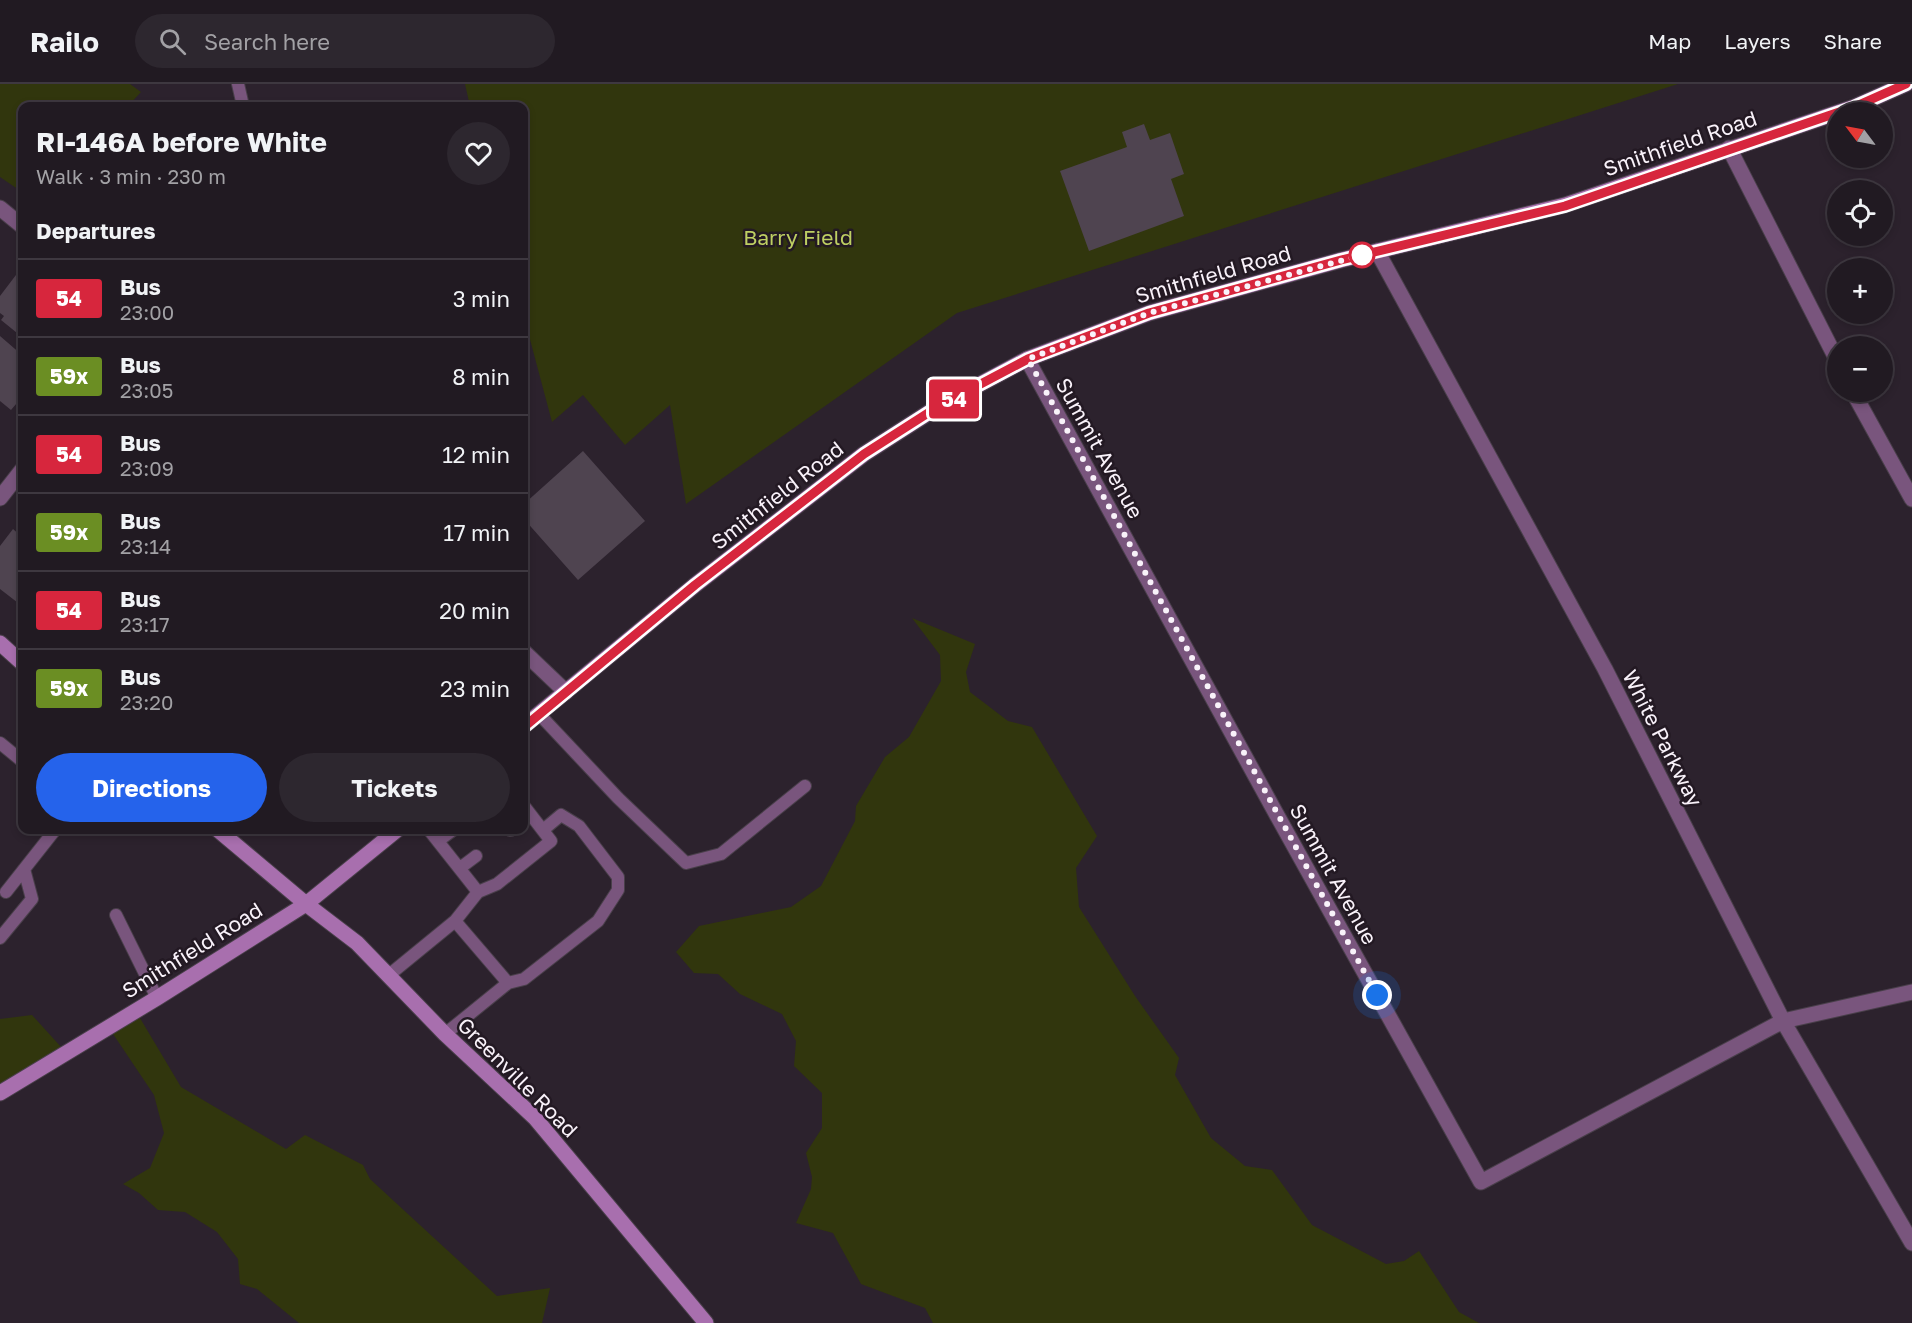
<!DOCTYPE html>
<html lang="en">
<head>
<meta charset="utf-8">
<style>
  :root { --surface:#211a22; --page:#2d272f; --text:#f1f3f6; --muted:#a2a1a5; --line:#3e3840; --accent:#2563eb }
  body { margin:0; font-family:"Golos Text",sans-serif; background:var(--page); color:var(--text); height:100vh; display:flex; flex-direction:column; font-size:22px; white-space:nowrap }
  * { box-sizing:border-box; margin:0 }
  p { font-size:20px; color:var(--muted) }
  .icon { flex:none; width:33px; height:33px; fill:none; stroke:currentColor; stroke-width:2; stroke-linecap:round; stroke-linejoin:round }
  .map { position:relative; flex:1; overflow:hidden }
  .panel { position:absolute; left:18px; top:18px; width:510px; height:732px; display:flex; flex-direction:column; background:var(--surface); border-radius:12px; box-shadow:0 3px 9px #0003,0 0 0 2px var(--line) }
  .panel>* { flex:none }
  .badge { padding:0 12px; border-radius:4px; font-size:21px; line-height:39px }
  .needle { width:39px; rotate:302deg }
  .buttons { position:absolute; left:1827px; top:18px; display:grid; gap:12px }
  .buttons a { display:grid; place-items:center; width:66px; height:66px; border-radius:50%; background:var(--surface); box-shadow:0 3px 9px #0003,0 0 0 2px var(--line); font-size:30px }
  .you { position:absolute; width:30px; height:30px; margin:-15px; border:4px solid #fff; border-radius:50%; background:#1a73e8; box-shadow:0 0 0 9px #1a73e833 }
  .map>.badge { position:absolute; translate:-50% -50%; box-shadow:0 0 0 3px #fff }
  h2 { padding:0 18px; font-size:22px; line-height:54px }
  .round { display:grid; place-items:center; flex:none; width:63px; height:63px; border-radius:32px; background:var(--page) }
  .summary { display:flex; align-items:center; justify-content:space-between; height:102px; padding:0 18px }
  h1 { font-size:28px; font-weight:700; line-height:45px }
  .action { display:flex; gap:12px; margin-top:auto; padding:12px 18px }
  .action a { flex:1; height:69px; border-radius:36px; background:var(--accent); color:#fff; font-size:24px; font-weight:700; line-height:69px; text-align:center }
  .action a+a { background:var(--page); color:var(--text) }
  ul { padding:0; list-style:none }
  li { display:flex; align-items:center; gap:18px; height:78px; padding:0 18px; border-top:2px solid var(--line) }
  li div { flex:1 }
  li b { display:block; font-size:22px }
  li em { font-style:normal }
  li .badge { min-width:66px; font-weight:700; text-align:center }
  header { display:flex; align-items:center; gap:36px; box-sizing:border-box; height:84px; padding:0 30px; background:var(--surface); border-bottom:2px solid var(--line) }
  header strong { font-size:28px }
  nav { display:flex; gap:33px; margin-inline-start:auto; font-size:21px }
  .search { width:420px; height:54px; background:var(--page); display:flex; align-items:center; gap:15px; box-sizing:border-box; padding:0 21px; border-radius:33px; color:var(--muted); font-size:22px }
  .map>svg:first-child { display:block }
  .green { fill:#31360d }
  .building { fill:#4f4450 }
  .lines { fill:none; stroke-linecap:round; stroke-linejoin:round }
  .lane-casing { stroke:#493f4a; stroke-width:14 }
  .street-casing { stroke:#493f4a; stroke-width:17 }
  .secondary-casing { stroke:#493f4a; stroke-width:17 }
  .lane { stroke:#79557d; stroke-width:12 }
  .street { stroke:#79557d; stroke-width:15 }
  .secondary { stroke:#a86fae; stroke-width:15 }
  .line-casing { stroke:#fff; stroke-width:14 }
  .line { stroke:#d7263d; stroke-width:9 }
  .walk { stroke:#f9f2fa; stroke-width:6; stroke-dasharray:0 10.8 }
  .stop-dot { fill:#fff; stroke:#d7263d; stroke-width:3 }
  .labels { text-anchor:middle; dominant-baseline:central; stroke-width:5; stroke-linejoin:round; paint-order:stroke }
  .street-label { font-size:21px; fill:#f9f2fa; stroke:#231923 }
  .park-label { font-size:21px; fill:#becf62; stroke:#231923 }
</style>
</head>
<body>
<header>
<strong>Railo</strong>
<div class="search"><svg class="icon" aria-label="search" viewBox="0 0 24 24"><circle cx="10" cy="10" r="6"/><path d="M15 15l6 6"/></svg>Search here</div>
<nav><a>Map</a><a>Layers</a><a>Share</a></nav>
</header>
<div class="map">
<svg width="1912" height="1239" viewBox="0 0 1912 1239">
  <rect width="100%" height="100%" fill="#2c222d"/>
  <path class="green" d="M0,0H130L141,8L128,22H22V108L0,93Z
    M465,0H1678L957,229L686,420L670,321L625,361L583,311L552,338L524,233V22H470Z
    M912,534L975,560L966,588L970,608L1008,637L1032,643L1097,752L1076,784L1079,823L1135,912L1179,974L1175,991L1211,1054L1245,1082L1272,1086L1312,1141L1386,1180L1404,1177L1419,1167L1459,1228L1479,1239H933L925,1224L861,1200L833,1149L796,1139L811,1105L812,1093L806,1069L822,1044V1009L794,982L796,957L782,930L740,910L718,890L694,889L676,868L699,842L791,823L821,802L855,737L856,722L885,673L909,653L941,597L940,571Z
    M134,924L181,1003L286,1065L305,1051L363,1081L370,1095L497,1212L550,1204L542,1239H299L257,1205L240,1200L238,1175L217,1148L185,1128L158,1126L139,1109L123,1100L150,1084L164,1049L154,1011L107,941Z
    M32,931L62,964L0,1003V935Z"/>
  <path class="building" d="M1144,40L1150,56L1170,49L1184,90L1171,95L1184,132L1089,167L1060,87L1127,63L1122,48Z
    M19,187L22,190V253L1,236L4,232L0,229V212Z
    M0,252L22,271V313L11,326L0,317Z
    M583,367L645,437L578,496L524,435V420Z
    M13,445L22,453V522L0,505V462Z"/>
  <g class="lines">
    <g class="lane-casing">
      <path id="lane" d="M238,0L243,22
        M539,630L618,714L686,779L721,770L805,702
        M0,659L22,677
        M429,746L478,808L455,837L508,899L445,950
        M510,746H511
        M438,757L453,746
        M460,784L476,772
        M6,808L55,746
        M478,808L497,800L551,757L524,722
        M116,831L157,914
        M0,854L32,815L24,785
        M389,891L455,837
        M508,899L524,895L598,837L618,806V793L579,742L561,731L543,746"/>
    </g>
    <g class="street-casing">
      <path id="street" d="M1729,64L1838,278
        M0,124L22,142
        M1377,167L1605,585L1783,937L1912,1159
        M1027,275L1273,724L1481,1098L1783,937L1912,908
        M1853,308L1912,415
        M0,414L22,386
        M524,568L566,608"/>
    </g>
    <g class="secondary-casing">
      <path id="secondary" d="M0,559L22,579
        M524,642L695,501L864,370L939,322L1027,275L1149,229L1341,176L1565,121L1854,23L1906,0
        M218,746L306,820L357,859L445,950L535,1034L706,1239
        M0,1009L157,914L306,820L397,746"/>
    </g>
    <use href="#lane" class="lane"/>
    <use href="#street" class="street"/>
    <use href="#secondary" class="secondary"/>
  </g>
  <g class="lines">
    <g class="line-casing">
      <path id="line" d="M524,643L695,501L864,370L939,322L1028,275L1149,229L1341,176L1565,122L1854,23L1906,0"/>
    </g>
    <use href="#line" class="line"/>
    <path class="walk" d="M1362,171L1149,229L1028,275L1377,911"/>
  </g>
  <circle class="stop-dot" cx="1362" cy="171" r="12"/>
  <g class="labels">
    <g class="street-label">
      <text transform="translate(1680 59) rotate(-19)">Smithfield Road</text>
      <text transform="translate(1213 190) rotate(-16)">Smithfield Road</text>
      <text transform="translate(1100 364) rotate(61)">Summit Avenue</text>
      <text transform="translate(777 411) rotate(-38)">Smithfield Road</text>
      <text transform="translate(1663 654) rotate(63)">White Parkway</text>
      <text transform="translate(1334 790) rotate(61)">Summit Avenue</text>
      <text transform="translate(192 866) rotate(-32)">Smithfield Road</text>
      <text transform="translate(518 993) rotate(45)">Greenville Road</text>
    </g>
    <g class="park-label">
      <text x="798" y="153">Barry Field</text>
    </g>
  </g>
</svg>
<div class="buttons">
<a><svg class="needle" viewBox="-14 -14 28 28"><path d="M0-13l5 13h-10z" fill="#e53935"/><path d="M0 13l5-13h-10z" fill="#a2a1a5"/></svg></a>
<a><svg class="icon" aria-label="locate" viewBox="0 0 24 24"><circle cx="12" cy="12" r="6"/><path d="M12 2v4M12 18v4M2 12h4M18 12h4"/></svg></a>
<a>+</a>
<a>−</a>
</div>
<div class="you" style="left:1377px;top:911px"></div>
<b class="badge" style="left:954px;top:315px;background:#d7263d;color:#fff">54</b>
<section class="panel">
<div class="summary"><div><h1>RI-146A before White</h1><p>Walk · 3 min · 230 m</p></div><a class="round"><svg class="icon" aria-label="heart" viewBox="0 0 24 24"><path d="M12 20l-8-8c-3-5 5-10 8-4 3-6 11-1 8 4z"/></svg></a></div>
<h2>Departures</h2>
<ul>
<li><span class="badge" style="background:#d7263d;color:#fff">54</span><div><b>Bus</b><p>23:00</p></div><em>3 min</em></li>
<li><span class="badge" style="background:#6b8e23;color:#fff">59x</span><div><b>Bus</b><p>23:05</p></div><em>8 min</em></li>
<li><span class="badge" style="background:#d7263d;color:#fff">54</span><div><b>Bus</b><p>23:09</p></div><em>12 min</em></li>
<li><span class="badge" style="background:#6b8e23;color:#fff">59x</span><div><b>Bus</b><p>23:14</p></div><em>17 min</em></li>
<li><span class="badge" style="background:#d7263d;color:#fff">54</span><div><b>Bus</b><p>23:17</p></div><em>20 min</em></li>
<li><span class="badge" style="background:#6b8e23;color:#fff">59x</span><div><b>Bus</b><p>23:20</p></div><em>23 min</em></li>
</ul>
<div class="action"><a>Directions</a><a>Tickets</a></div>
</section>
</div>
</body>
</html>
